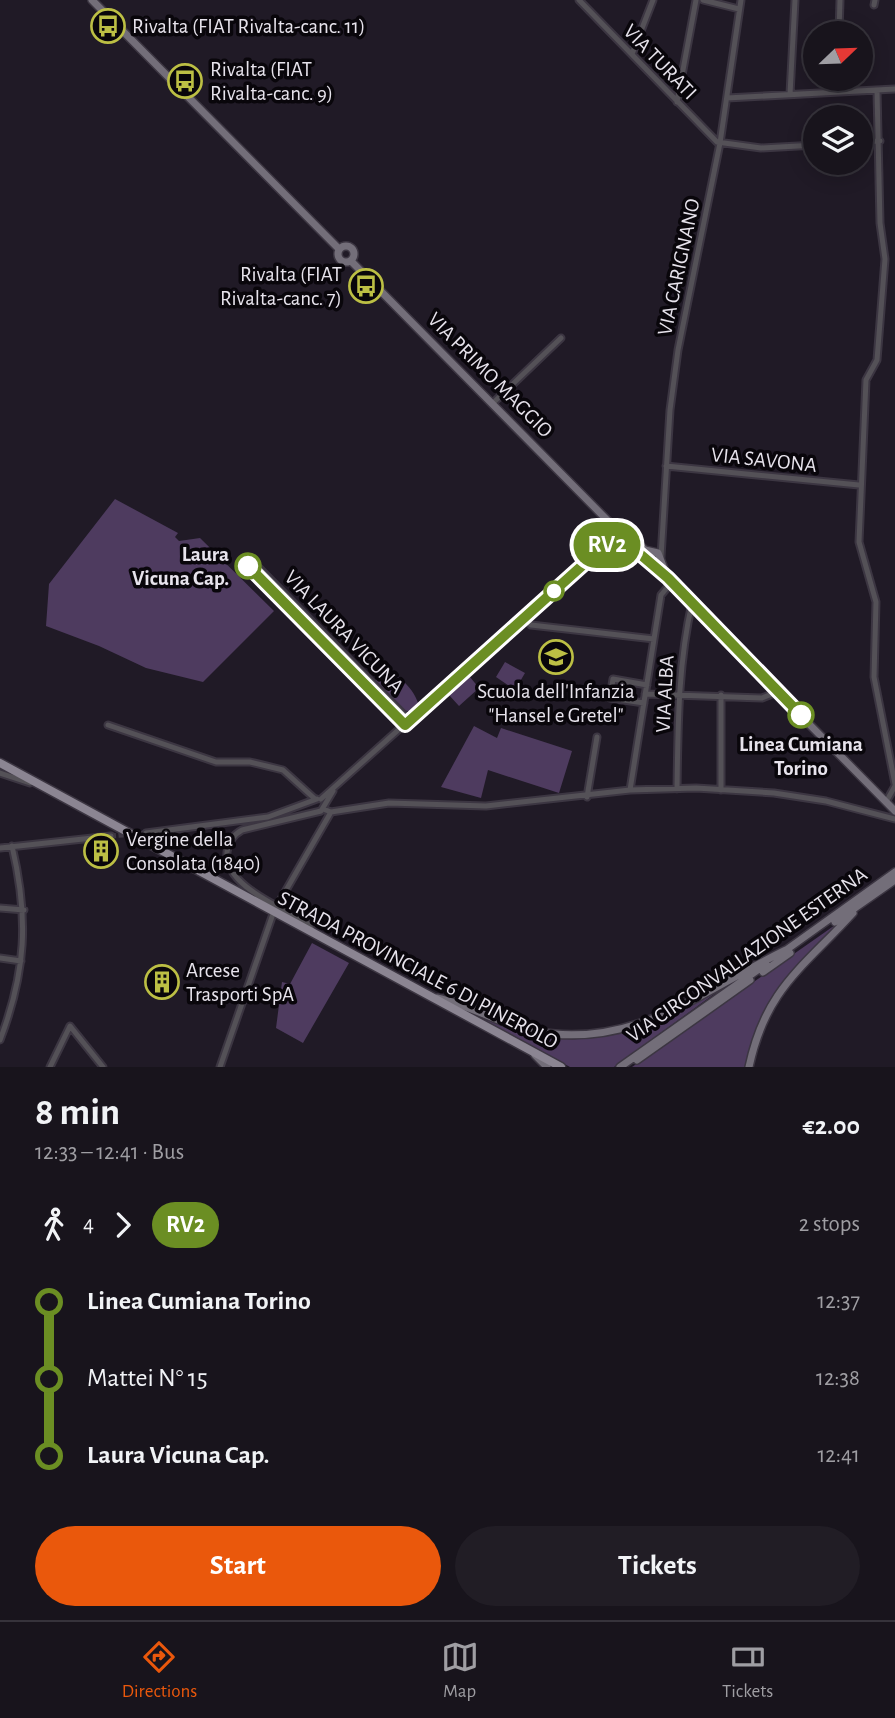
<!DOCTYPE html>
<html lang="en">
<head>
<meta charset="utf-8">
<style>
  :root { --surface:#18141c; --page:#211d25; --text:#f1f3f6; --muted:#9f9ea3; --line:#36333b; --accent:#ea580c }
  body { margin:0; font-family:"Alegreya Sans",sans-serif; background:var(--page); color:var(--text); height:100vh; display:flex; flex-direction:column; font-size:26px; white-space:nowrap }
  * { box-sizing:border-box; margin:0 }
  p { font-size:23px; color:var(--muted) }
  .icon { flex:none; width:38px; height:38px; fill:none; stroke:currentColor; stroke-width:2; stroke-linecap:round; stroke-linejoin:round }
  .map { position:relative; height:1067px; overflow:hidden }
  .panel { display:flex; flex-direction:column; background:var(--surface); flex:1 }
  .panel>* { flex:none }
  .badge { padding:0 14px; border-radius:23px; font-size:24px; line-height:46px }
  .needle { width:46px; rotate:67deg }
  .tools { position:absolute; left:803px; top:21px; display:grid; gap:14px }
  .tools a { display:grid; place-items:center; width:70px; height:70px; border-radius:50%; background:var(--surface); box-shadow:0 4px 18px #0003,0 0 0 2px var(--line); font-size:35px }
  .map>.badge { position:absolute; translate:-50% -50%; box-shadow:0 0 0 4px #fff }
  .legs { display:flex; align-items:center; gap:10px; height:77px; padding:0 35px; font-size:23px }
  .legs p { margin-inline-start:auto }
  .head { display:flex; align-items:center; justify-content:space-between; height:119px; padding:0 35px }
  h1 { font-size:38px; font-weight:700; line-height:52px }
  .action { display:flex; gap:14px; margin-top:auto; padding:14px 35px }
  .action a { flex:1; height:80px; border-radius:42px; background:var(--accent); color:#fff; font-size:28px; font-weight:700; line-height:80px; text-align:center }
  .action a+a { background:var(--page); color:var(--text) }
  ul { padding:0 35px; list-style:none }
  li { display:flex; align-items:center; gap:24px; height:77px; font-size:26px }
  li i { display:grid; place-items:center; width:10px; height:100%; margin:0 9px; background:currentColor }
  li i::after { content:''; width:18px; height:18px; margin:-9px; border:5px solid; border-radius:50%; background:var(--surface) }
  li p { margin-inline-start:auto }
  li:first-child i { background:linear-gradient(#0000 50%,currentColor 0) }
  li:last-child i { background:linear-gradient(currentColor 50%,#0000 0) }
  .dock { display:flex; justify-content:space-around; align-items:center; height:98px; border-top:2px solid var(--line); background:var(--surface); font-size:19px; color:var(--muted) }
  .dock a { display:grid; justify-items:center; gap:4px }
  .dock .active { color:var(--accent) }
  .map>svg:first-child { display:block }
  .green { fill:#4e3b5f }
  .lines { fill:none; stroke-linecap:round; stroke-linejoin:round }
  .minor-tunnel { stroke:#3e3844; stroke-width:5; stroke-dasharray:5 2.5; stroke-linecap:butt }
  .minor-casing { stroke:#3c3642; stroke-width:9 }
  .secondary-casing { stroke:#3c3642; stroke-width:10 }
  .primary-casing { stroke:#3c3642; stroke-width:11 }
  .minor { stroke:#545157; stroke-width:5 }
  .secondary { stroke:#736e79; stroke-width:7 }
  .primary { stroke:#8b8592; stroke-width:8 }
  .line-1-casing { stroke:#fff; stroke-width:16 }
  .line-1 { stroke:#6b8e23; stroke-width:10 }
  .stop-1-dot { fill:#fff; stroke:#6b8e23; stroke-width:3.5 }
  .labels { text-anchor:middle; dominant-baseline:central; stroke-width:7; stroke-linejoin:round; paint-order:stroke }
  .poi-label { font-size:21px; fill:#e7e3ec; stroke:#09060b; text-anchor:start }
  .street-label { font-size:21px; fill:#e7e3ec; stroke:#09060b }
  .stop-label { font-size:21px; font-weight:bold; fill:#e7e3ec; stroke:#09060b; text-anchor:end }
</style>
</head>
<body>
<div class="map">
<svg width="895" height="1067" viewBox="0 0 895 1067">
  <rect width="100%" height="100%" fill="#201a26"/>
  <path class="green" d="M115,499L178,533L175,537L179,541L200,538L274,611L203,682L146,668L99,646L46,626L49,584Z
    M505,662L525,673L515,690L496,677Z
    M387,671C400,675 414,690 418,703L414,712L401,710L373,682Z
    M470,677L479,688L459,706L449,695Z
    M474,726L497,738L501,728L572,751L559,793L488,770L481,798L441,787Z
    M838,923C792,968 759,1001 746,1067H632Z
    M312,943L349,963L303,1043L276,1028L282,982L290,984Z
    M732,981L614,1067H570L484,1020C501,1022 524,1034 545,1037C616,1048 673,1015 732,981Z"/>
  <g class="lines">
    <path class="minor-tunnel" d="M111,836L146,833"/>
    <g class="minor-casing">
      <path id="minor" d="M579,0L717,142L761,148L816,145
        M703,0L739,9
        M874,5L875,0
        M839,33L840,0
        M632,54L653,0
        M877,91L880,223L885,259L877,360L866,380L859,542L876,602L874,677L895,784
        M837,92L838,79
        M790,94L795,0
        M727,98L895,89
        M677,102L696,0
        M861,142L880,141
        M493,403L561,338
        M666,466L859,485
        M661,557L670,410L678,350L720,143L741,0
        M245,563L405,725
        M256,565L410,721
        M524,618L531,625L654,639
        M645,694L762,698L777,692
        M644,703L610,698L613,679L647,685
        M108,725L216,762H250L283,770L315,799
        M0,773L30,783
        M677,789C678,726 678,664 692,603
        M630,790L661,595L672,582
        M721,790V695
        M587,797L597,737
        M321,799L604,546L613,543
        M886,802L895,786
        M323,809L331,812L389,803L486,806L630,790L696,788L774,793L826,801L895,819
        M146,833L268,817L317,799
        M0,848L111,836
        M0,908L24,910
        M312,930L307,923C282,907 224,886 227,852C228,843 233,835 242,830L321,811L333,791
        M0,958L21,961
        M0,1040C26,972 29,918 12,846
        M50,1067L70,1026L103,1067
        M220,1067L274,911L331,812"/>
    </g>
    <g class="secondary-casing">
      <path id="secondary" d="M92,0L339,249
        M338 254a8 8 0 1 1 16 0a8 8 0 1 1-16 0Z
        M351,261L615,528
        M648,561L630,544L611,542L610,531L621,529L645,550L658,553L666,574
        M651,564L895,811
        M835,922L895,880
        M782,953L895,872
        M763,972L790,953
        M437,998C471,1005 499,1024 533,1031C633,1051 701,991 786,950
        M535,1055L547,1067
        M637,1060L750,980
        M620,1067L766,964
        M749,1067C766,988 803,968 853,913"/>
    </g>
    <g class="primary-casing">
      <path id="primary" d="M0,763L561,1067"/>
    </g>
    <use href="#minor" class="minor"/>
    <use href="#secondary" class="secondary"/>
    <use href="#primary" class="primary"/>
  </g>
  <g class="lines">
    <g class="line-1-casing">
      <path id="line-1" d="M248,566L405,725L604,546L627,543L668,578L801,715"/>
    </g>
    <use href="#line-1" class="line-1"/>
  </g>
  <defs>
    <g id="bus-ring" transform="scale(1.75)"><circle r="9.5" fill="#09060b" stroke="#bcbf44" stroke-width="1.5"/><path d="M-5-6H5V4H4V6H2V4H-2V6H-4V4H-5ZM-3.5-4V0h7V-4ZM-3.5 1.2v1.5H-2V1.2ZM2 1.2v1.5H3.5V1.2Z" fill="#bcbf44"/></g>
    <g id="school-ring" transform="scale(1.75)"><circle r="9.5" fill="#09060b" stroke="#bcbf44" stroke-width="1.5"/><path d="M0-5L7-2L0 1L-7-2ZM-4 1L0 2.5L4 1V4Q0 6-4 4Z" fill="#bcbf44"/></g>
    <g id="building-ring" transform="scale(1.75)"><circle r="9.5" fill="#09060b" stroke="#bcbf44" stroke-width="1.5"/><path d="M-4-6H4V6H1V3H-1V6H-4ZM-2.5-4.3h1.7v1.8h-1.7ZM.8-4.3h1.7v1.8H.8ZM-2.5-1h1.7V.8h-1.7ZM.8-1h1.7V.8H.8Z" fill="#bcbf44"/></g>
  </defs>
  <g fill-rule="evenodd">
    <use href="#bus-ring" x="108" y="26"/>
    <use href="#bus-ring" x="185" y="81"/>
    <use href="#bus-ring" x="366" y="286"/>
    <use href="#school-ring" x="556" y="657"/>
    <use href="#building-ring" x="101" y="851"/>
    <use href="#building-ring" x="162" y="982"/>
  </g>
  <g class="stop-1-dot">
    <circle cx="248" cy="566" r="12"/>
    <circle cx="554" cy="591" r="9"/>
    <circle cx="801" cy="715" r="12"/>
  </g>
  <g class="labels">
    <g class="poi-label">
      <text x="132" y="26">Rivalta (FIAT Rivalta-canc. 11)</text>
      <text x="210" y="69">Rivalta (FIAT<tspan x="210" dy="24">Rivalta-canc. 9)</tspan></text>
      <text x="342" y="274" text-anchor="end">Rivalta (FIAT<tspan x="342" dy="24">Rivalta-canc. 7)</tspan></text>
      <text x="556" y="691" text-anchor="middle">Scuola dell'Infanzia<tspan x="556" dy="24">"Hansel e Gretel"</tspan></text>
      <text x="126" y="839">Vergine della<tspan x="126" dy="24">Consolata (1840)</tspan></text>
      <text x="186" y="970">Arcese<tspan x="186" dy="24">Trasporti SpA</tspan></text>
    </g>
    <g class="street-label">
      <text transform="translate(660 62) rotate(46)">VIA TURATI</text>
      <text transform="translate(679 267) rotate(-78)">VIA CARIGNANO</text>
      <text transform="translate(490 375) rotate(45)">VIA PRIMO MAGGIO</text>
      <text transform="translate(764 460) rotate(6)">VIA SAVONA</text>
      <text transform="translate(344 632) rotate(46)">VIA LAURA VICUNA</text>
      <text transform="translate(665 694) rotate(-87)">VIA ALBA</text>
      <text transform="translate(747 955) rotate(-35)">VIA CIRCONVALLAZIONE ESTERNA</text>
      <text transform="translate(418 970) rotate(28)">STRADA PROVINCIALE 6 DI PINEROLO</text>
    </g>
    <g class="stop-label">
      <text x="229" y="554">Laura<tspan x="229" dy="24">Vicuna Cap.</tspan></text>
      <text x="801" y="744" text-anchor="middle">Linea Cumiana<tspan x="801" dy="24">Torino</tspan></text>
    </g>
  </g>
</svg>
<div class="tools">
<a><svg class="needle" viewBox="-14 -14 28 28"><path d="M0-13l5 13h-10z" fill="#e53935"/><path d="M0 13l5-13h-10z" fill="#9f9ea3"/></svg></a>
<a><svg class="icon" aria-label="layers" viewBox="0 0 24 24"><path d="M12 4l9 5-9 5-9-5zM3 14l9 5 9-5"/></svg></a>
</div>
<b class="badge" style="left:607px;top:545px;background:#6b8e23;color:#fff">RV2</b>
</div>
<section class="panel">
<div class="head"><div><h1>8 min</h1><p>12:33 – 12:41 · Bus</p></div><b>€2.00</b></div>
<div class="legs"><svg class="icon" aria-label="walk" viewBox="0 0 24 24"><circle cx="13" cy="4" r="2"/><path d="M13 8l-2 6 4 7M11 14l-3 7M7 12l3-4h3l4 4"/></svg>4<svg class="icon" aria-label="forward" viewBox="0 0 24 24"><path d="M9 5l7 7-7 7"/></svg><b class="badge" style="background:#6b8e23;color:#fff">RV2</b><p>2 stops</p></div>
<ul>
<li><i style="color:#6b8e23"></i><b>Linea Cumiana Torino</b><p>12:37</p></li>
<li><i style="color:#6b8e23"></i><span>Mattei N° 15</span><p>12:38</p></li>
<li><i style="color:#6b8e23"></i><b>Laura Vicuna Cap.</b><p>12:41</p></li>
</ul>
<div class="action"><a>Start</a><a>Tickets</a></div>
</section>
<nav class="dock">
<a class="active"><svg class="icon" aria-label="directions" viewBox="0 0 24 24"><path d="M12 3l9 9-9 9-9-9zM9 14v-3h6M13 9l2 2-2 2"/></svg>Directions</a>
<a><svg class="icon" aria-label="map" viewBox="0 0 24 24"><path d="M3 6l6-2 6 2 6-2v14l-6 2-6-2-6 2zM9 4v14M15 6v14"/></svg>Map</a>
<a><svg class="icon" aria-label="tickets" viewBox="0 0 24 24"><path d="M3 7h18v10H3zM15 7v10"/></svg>Tickets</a>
</nav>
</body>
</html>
